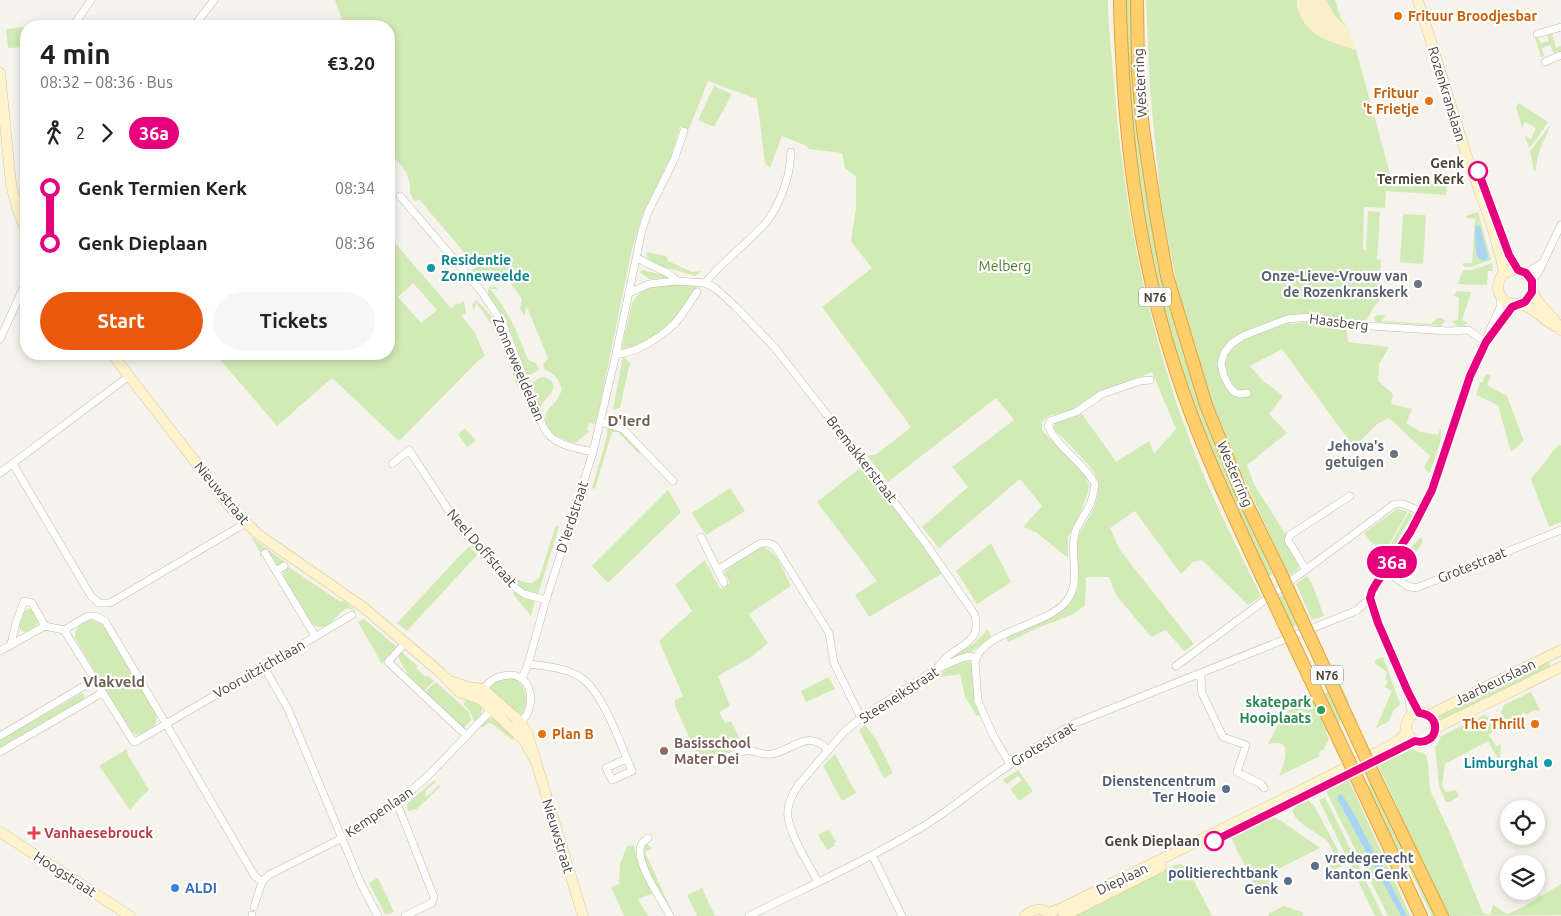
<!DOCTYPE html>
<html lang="en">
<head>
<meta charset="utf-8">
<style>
  :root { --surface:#fff; --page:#f6f6f6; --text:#222; --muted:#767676; --accent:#ea580c }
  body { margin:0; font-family:Ubuntu,sans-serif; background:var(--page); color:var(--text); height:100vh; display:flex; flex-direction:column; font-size:19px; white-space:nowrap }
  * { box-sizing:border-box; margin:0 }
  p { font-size:16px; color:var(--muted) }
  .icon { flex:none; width:28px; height:28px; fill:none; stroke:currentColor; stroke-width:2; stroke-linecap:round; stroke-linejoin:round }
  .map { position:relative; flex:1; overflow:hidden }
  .panel { position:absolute; left:20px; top:20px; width:375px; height:340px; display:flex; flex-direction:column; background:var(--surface); border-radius:20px; box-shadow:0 2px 8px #0003 }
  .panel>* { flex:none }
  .badge { padding:0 10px; border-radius:16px; font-size:18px; line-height:32px }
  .tools { position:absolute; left:1500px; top:800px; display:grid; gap:10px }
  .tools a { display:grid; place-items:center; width:45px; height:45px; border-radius:50%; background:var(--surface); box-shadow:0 2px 8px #0003; font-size:25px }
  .map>.badge { position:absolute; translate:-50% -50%; box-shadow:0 0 0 2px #fff }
  .legs { display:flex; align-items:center; gap:8px; height:55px; padding:0 20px; font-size:16px }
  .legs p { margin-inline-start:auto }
  .overview { display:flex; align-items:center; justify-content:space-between; height:85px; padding:0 20px }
  h1 { font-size:28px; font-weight:600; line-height:38px }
  .cta { display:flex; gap:10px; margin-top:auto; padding:10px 20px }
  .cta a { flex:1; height:58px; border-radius:30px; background:var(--accent); color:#fff; font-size:20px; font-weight:600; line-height:58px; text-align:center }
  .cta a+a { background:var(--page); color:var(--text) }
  ul { padding:0 20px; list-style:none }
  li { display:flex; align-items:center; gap:18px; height:55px; font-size:19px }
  li i { display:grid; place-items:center; width:8px; height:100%; margin:0 6px; background:currentColor }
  li i::after { content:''; width:12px; height:12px; margin:-6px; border:4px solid; border-radius:50%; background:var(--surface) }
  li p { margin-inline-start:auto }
  li:first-child i { background:linear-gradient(#0000 50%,currentColor 0) }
  li:last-child i { background:linear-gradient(currentColor 50%,#0000 0) }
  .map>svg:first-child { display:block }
  .green { fill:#d2eab5; fill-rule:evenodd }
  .sand { fill:#f9efc9 }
  .water { fill:#a9d4f2 }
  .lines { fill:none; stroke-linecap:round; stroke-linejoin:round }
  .street-casing { stroke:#c2bbae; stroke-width:8 }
  .secondary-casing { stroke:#d6c79b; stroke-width:11 }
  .highway-casing { stroke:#e0a43c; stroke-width:14 }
  .street { stroke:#fff; stroke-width:7 }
  .secondary { stroke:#fff3cd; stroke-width:10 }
  .highway { stroke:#ffcf6e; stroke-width:12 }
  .highway-bridge-casing { stroke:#e0a43c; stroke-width:14; stroke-linecap:butt }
  .highway-bridge { stroke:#ffcf6e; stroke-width:12 }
  .line-1-casing { stroke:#fff; stroke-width:11 }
  .line-1 { stroke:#e6007e; stroke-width:8 }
  .food-dot { fill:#e8710a; stroke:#fff; stroke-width:2 }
  .stop-1-dot { fill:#fff; stroke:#e6007e; stroke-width:2.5 }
  .culture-dot { fill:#0f9aa8; stroke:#fff; stroke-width:2 }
  .worship-dot { fill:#6b7280; stroke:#fff; stroke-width:2 }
  .leisure-dot { fill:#2e9e5b; stroke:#fff; stroke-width:2 }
  .education-dot { fill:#8d6e63; stroke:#fff; stroke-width:2 }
  .service-dot { fill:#5c6f8a; stroke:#fff; stroke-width:2 }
  .health-dot { fill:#e0444e; stroke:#fff; stroke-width:2 }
  .shop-dot { fill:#3f7fe0; stroke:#fff; stroke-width:2 }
  .labels { text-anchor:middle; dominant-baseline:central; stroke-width:4.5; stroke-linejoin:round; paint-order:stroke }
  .shield { fill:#fff; stroke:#817c74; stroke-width:1 }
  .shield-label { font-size:12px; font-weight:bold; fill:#4b4439 }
  .food-label { font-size:14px; font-weight:bold; fill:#c56008; stroke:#fff; text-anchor:start }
  .street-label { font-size:14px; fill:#4b4439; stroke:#fff }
  .stop-label { font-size:14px; font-weight:bold; fill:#4b4439; stroke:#fff; text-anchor:end }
  .culture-label { font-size:14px; font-weight:bold; fill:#0d838f; stroke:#fff; text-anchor:start }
  .park-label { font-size:14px; fill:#4a7f2a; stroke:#fff }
  .worship-label { font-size:14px; font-weight:bold; fill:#5b616d; stroke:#fff; text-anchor:end }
  .leisure-label { font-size:14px; font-weight:bold; fill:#27864d; stroke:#fff; text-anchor:end }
  .education-label { font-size:14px; font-weight:bold; fill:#785e54; stroke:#fff; text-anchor:start }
  .service-label { font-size:14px; font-weight:bold; fill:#4e5e75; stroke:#fff; text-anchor:end }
  .health-label { font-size:14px; font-weight:bold; fill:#be3a42; stroke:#fff; text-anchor:start }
  .shop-label { font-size:14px; font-weight:bold; fill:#366cbe; stroke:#fff; text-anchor:start }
  .neighbourhood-label { font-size:15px; font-weight:bold; fill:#6e6250; stroke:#fff }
</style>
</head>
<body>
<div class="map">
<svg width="1561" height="916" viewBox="0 0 1561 916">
  <rect width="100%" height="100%" fill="#f6f3ec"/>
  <path class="green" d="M335,0H1108C1108,28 1112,56 1114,83C1123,200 1145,316 1185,427C1205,485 1234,541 1261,596L1248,605L1202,560L1193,562L1181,574L1135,511L1110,528L1120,550L1194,644L1184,651L1166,630L1151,637L1116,595L1109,577H1086L1085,605L1074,614L1040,627L1008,642L1006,637C1030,627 1073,614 1078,585C1080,570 1075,555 1078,539C1080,529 1087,522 1092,512C1096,504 1101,488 1097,479C1093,466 1065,440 1054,430V423L1082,414L1116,462L1149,441L1154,454L1176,429L1152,372L1101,393L1076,409L1048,416L1042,422V430L1085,476L1089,485L1088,492L1081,512L1068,537V558L1037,533L1023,527L1042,506L1020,479L939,548L922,527L968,487L952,467L1014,420L996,398L888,482L867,456L877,454L911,427L822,307L872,268L851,241L856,209V177L845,168L842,153L808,149L807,146L782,136L770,168L765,163L757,99L708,81L689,129L680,127L672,154L643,213L632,249L596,424L589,423L587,430L590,431L575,443C561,440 538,429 548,410C550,407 553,405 556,401C558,398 560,394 562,390C559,380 556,374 545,370L543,365L548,358L527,307L524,316L520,308L522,299L505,276L504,283L496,278L481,280L472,271L477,266L473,263L419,199L415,202L410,193V185L407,173L389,151V26H344Z
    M1126,0H1131L1168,301C1194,398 1230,484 1273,574L1268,577C1226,487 1185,397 1162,301C1146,234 1134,164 1129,95C1128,63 1127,32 1126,0Z
    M1146,0H1297V8L1320,37L1356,50L1392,181L1447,184L1446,195L1386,191L1385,208L1364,207L1363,250H1366L1368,211L1380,212L1377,259L1381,260L1380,300L1374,307L1366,321C1340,319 1315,313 1289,317L1290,324L1313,321L1347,330L1348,342L1389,347L1379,364L1378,381L1393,394L1391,404L1412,409L1406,423L1421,432L1438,435L1440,429H1441V439L1430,472L1429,473L1424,467L1430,456L1389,418L1377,424L1354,447L1282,349L1250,366L1262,380L1283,396L1269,414L1287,433L1247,465L1254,484L1284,532L1287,536L1286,544L1299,565L1298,569L1289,576L1234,457L1203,378L1179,296L1161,203L1150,89Z
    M1326,0H1335L1341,19L1348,27C1336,20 1332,12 1326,0Z
    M26,27V47L8,48L6,29Z
    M1552,33L1556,48L1561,46V54L1555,55L1550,45L1542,48L1544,56L1543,57H1541L1535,38H1538L1541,43L1549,41L1547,34Z
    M714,86L732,94L714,127L698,120Z
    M1519,103L1548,122L1536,140L1529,148L1525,136L1531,139L1536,128L1525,122L1522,128L1516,107Z
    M1551,124L1539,152L1535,171H1534L1530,151Z
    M1478,212L1491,260L1470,267L1463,266V263H1472L1475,219L1466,218V216Z
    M1404,214L1425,215L1426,217L1423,264L1400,262L1403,215Z
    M389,236L451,308L457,303L458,304L464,301L466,314L461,315L475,333L485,356L480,359L399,441L332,378L277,426L215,354H389V263L392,253L389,247ZM413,283L437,310L421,323L398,297Z
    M646,252L666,256L668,261L692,272L702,271L695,276L654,264L647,257Z
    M1492,263L1493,271H1488L1487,285L1458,284L1463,270H1472Z
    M643,270L666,276L668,278L649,279L640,272Z
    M690,285L696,286L697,289C681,312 671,328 646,342C638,346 633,350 624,350L622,347L632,303C645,281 668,285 690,285Z
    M494,286L498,289H490C509,312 517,332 528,360L536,363L539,370L528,376L506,320L488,295V290L490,287Z
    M1457,291L1471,292L1462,320L1468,323L1464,326H1457L1452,321L1458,320L1459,297L1453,296Z
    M476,300C479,304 484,307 487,311C503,330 512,363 521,386L518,387C506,358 497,327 476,303L474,310L472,305Z
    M1378,315H1386L1381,321L1431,324L1437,318H1442L1445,321L1441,326L1377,322L1375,321L1374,317Z
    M623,356L631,364L629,366L620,408L613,410Z
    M1486,374L1491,376L1487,385L1507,396L1524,441L1511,452L1498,405L1476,395L1480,382L1482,383Z
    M544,377C566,386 544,397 540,408L532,383L539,378Z
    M465,428L476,441L467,447L458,434Z
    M614,428L620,430L641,451L639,454L618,432H612L595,489L592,488L607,436V429Z
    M1559,444L1561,446V522L1549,527L1531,479Z
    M856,459L858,460L943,573L869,617L855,595L877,581L817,502L860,468L855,460Z
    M730,488L745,511L706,535L692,513Z
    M668,490L681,512L608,583L592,566Z
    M1397,509L1407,511V513L1386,550L1372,543L1364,533Z
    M1409,512L1412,516L1390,553L1387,551Z
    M556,525L559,527L538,594C517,592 502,570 489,555L491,553C503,566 513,583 532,583L539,578Z
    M251,537L284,561V564L341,602L343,600L356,611L355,612C340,596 333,640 311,623L283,576L284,569L277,566L265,550L261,552L263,555L260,557V552Z
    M1421,537L1423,542L1413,556L1401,567C1402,556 1413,545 1421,537Z
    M991,543L1011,582L977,604L956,571Z
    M469,546L477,555L407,631L397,623Z
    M764,547C779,554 784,572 791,586L749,614L768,643L751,657L718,676L730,706L719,712L725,723L731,721L743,745L710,760L701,763L675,706V700L683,696L659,641L692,611L675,585L705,560L720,589L730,583L724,572L757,549Z
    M1307,576L1312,584L1324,616L1312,620L1296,584Z
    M515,591L535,602L531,616L513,594Z
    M1284,593L1299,625L1292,627L1278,598Z
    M28,609L33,610L38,621L37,625L26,632L22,631L19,626L24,612Z
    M93,619L103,623L155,711C160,725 151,733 137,735L129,730L75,638C74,627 83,621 93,619Z
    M364,619L398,648L382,664L358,622Z
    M988,629L991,637C977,650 967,654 950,661L949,659L975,643Z
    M400,651L418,666L416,668L426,677L428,676L434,681L422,692L407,675V672L401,663L398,653Z
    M1383,657L1400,704L1394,710L1388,722L1376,728L1392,691L1385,687L1388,681L1385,680L1387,674L1385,670L1374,663L1375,660Z
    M965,659L971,662L972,666L981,714L977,716L965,697L960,674L940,677V673Z
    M1548,661L1551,666L1441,721L1438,714Z
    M829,677L835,689L806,702L801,691Z
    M514,678C528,687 531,707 518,718L488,690L498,680Z
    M436,682L469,712L471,720L463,729L423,693Z
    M1341,685L1349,702L1342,719L1326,732L1329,739L1324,749L1318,753L1320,756L1279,776C1285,762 1294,737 1268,744L1283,715L1294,707L1307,704Z
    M1531,692L1540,710L1536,711L1535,710L1526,715L1524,712L1520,716H1513L1512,721L1503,718L1501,712L1504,705Z
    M82,693L85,699L0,749V740Z
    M468,697L474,698L482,708V715L475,722L469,710L463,704Z
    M1484,715L1488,717L1489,716L1493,722L1494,730L1489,735L1496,746L1501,744L1500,762L1488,741L1445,764L1442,785L1446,792L1456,790L1459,796L1450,802H1446L1439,786L1435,746H1437L1441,736Z
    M492,718H497L516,735L512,740L494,725L489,723L482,728L481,726L486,720Z
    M865,725L876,739L893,773L884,778L859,730Z
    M127,749L128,755L149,790L141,797L130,810L99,766Z
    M1412,749L1421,753L1423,752L1426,755L1428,763L1430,790L1451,835L1483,913L1490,915L1493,905L1507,914L1521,908L1561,884V915L1447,916L1378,765Z
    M835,754L856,793L842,801L823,766Z
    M1018,770L1033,791L1019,801L1010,789L1022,780L1018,776L1007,784L1003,780Z
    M435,780L436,782L426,790L425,796L429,795L439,785L441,786L417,809L408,811L407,806L408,803Z
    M1349,780L1410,916H1407L1339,794L1337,799L1401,916H1388L1326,791Z
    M1372,783L1436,916H1432L1408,866L1391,841L1366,787Z
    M1325,797L1383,916H1375L1319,800Z
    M1309,800L1311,804H1313L1316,809L1345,864L1331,871L1329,866L1337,862C1334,855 1332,847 1327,841C1320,834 1291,821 1293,810C1294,805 1304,802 1309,800Z
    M1273,817L1280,820L1320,848L1272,872V874L1268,877L1275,889L1270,897L1259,894L1231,838Z
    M829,829L836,842L834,843L835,846L827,850L818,835Z
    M647,844L652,848L645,852L674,916H673L653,883L645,863L643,848Z
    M634,845L636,857L653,893L638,899L648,916H624L611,887L619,884L620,864L627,846Z
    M1181,864L1189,871L1212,916H1073L1175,865Z
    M377,878L379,880L394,912L386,915L384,912L369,883Z
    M702,888L715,916H697L687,895Z
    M1284,906L1304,913L1302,916H1269L1268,914Z"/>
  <path class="sand" d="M1297,0H1326C1332,12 1336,20 1348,27L1356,50C1328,41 1299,35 1297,0Z"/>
  <path class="water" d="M1477,225L1480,227L1488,257L1486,260L1482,261L1476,254L1475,227Z
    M1339,794L1342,795L1351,808L1407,916H1401L1337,799Z"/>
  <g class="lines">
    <g class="street-casing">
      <path id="street" d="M73,26L91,0
        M194,26L214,0
        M1537,34L1561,27
        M1545,62L1561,55
        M400,196L471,279L483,294L503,324L543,426C551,445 575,448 593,452
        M637,257C649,267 667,269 677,281
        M1526,273L1542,263
        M1532,281L1538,273L1561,225
        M705,283C722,262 744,246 763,226C775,213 784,192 788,175C790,167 790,159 791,152
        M629,293L649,284L677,281L705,283L715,288L736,307L775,348L838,429L924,541L975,615C981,642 963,643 947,657C943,661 939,665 936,669
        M1490,338L1509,310L1516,305
        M0,339L26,282
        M616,354C635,354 661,337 674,324C683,315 690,302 697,292
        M1247,393L1240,394L1234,392L1229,386L1224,376L1221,364L1224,353L1231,344L1243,336L1287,319L1310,317L1370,326L1448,331L1468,330L1486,342
        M601,422L623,429L673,481
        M13,464L91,596L99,603H110L239,527L244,522
        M392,464L409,450L459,526L502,574L513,586L524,594L546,600
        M0,473L129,376
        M701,537L724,583
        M265,553L315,636
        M717,570L761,543H768L775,546L829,633L834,663L861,718
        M1306,570L1288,540L1290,535L1350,496
        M276,571L284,566
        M1386,571L1407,586L1416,588L1561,530
        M1370,598L1372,591L1376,584L1411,531L1432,490L1470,376L1486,342L1490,329L1500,308L1501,297
        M1370,598C1380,630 1392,663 1408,692C1411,699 1416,705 1419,713
        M88,616H95L105,621L166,724L135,742L133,741L64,630Z
        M406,642L388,662L467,736
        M11,644L16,623L24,601L32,603L45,626
        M0,651L45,626L64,630
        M528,664C545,666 566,668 580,677C603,691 621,746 632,771L612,780L606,768L626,759
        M1176,666L1393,505C1403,501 1412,508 1421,512
        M264,667L288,709L361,884L378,916
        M1200,674C1203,681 1200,686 1202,693L1223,737L1246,745L1237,772L1261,784L1264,788
        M522,678L528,664L546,600L593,452L616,354L642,230L648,212L674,160L684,131
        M482,692C485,685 492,679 499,677C536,664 539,716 516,724
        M1408,695L1412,716
        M0,736L94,680
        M0,752L102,693
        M716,763C724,759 735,753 745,751C753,749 763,756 771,754C793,751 807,728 828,750
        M1010,764L993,735L978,701L975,662C982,631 1043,627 1065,603C1083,582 1069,557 1075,533C1078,522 1087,513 1091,502C1093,497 1094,490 1095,484C1083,461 1058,449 1048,426L1050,421L1076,412L1102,394L1140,381L1150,380
        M397,803L434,897L432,903L405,916
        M648,838C646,840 644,841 642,843C632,860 663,901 670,916
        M872,855L902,916
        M262,882L254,875L166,724L352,615
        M818,882C809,865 790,835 788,817C786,805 793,793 799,784L844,732L861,718L936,669L962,658L970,656L976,658
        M254,907L262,882L269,875L342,838L397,803L429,775L494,707
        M252,916V915
        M749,916C807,887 866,861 922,827C944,814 963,798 984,783C1013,762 1042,742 1073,724L1353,612L1357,610L1370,598"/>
    </g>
    <g class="secondary-casing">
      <path id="secondary" d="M1418,0L1466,154L1491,223L1501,258L1504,274
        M0,73L11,184L17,208L26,231
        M1497,226L1509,255L1518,270
        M1498 287a17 17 0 1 1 34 0a17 17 0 1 1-34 0Z
        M1532,292L1539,303L1553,318L1561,330
        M1520,304C1534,307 1543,321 1557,327
        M112,354L231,508L259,535L363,607L441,673L459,692L480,699L524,740L533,757
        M450,681L468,687L483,689L517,719L527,732L583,916
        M1406 727a15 15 0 1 1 30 0a15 15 0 1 1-30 0Z
        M1430,716L1435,712L1561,650
        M1435,727L1440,726L1561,667
        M1383,757L1415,741
        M0,832L130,916
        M1217,839L1359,769
        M1049,913L1066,906L1378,752L1398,741L1407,732
        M1025,916C1033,908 1043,907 1051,916
        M1064,916L1161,867"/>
    </g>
    <g class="highway-casing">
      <path id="highway" d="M1120,0C1120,25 1122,50 1123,75C1129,174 1144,274 1175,368C1198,440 1230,508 1262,577
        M1137,0L1138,73L1143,129L1155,209L1167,276L1206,405L1242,494L1278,568
        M1377,782L1442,916
        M1362,789L1421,916"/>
    </g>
    <use href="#street" class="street"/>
    <use href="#secondary" class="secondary"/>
    <use href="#highway" class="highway"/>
    <g class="highway-bridge-casing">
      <path id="highway-bridge" d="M1278,568L1377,782
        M1262,577L1362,789"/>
    </g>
    <use href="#highway-bridge" class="highway-bridge"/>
  </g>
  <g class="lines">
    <g class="line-1-casing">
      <path id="line-1" d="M1214,841L1415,741C1438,747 1444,715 1419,713L1408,692L1378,623L1370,598L1372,591L1376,584L1411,531L1432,490L1470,376L1486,342L1512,307L1525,302L1532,292V281L1526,273L1518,270L1509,255L1478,171"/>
    </g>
    <use href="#line-1" class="line-1"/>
  </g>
  <g class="food-dot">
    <circle cx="1398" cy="16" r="5"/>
    <circle cx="1429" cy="101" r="5"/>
    <circle cx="1535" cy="724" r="5"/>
    <circle cx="542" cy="734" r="5"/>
  </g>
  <g class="stop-1-dot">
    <circle cx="1478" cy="171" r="9"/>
    <circle cx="1214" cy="841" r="9"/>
  </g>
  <g class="culture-dot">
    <circle cx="431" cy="268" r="5"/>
    <circle cx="1548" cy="763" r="5"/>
  </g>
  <g class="worship-dot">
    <circle cx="1418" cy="284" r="5"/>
    <circle cx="1394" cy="454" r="5"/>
  </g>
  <circle class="leisure-dot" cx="1321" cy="710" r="5"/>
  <circle class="education-dot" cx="664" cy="751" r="5"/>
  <g class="service-dot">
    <circle cx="1226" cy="789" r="5"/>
    <circle cx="1315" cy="866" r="5"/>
    <circle cx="1288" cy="881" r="5"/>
  </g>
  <path class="health-dot" d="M31.5 825.5h5v5h5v5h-5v5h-5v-5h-5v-5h5z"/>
  <circle class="shop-dot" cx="175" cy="888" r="5"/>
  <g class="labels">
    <g class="shield">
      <rect x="1139" y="287.5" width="32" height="19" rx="4"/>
      <rect x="1311" y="665.5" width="32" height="19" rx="4"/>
    </g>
    <g class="shield-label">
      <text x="1155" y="297">N76</text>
      <text x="1327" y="675">N76</text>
    </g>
    <g class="food-label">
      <text x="1408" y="16">Frituur Broodjesbar</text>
      <text x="1419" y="93" text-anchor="end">Frituur<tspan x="1419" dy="16">'t Frietje</tspan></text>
      <text x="1525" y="724" text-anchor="end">The Thrill</text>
      <text x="552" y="734">Plan B</text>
    </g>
    <g class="street-label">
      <text transform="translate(1140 83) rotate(-93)">Westerring</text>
      <text transform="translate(1447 94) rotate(73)">Rozenkranslaan</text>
      <text transform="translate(1339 322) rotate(7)">Haasberg</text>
      <text transform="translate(519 369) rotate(67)">Zonneweeldelaan</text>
      <text transform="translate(862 459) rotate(52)">Bremakkerstraat</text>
      <text transform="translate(1235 474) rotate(67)">Westerring</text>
      <text transform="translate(222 493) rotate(50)">Nieuwstraat</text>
      <text transform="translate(572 517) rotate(-72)">D'Ierdstraat</text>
      <text transform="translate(482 548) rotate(49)">Neel Doffstraat</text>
      <text transform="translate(1472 565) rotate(-22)">Grotestraat</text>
      <text transform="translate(259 669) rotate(-30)">Vooruitzichtlaan</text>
      <text transform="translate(1495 682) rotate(-26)">Jaarbeurslaan</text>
      <text transform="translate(899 695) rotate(-33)">Steeneikstraat</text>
      <text transform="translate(1043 744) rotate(-31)">Grotestraat</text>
      <text transform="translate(379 812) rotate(-34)">Kempenlaan</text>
      <text transform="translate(558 836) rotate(73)">Nieuwstraat</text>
      <text transform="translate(65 874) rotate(33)">Hoogstraat</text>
      <text transform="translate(1122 879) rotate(-26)">Dieplaan</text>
    </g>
    <g class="stop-label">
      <text x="1464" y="163">Genk<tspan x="1464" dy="16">Termien Kerk</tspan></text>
      <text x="1200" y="841">Genk Dieplaan</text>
    </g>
    <g class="culture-label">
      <text x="441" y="260">Residentie<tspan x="441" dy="16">Zonneweelde</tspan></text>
      <text x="1538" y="763" text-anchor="end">Limburghal</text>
    </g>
    <g class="park-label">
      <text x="1005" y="266">Melberg</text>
    </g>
    <g class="worship-label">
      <text x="1408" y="276">Onze-Lieve-Vrouw van<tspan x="1408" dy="16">de Rozenkranskerk</tspan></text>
      <text x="1384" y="446">Jehova's<tspan x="1384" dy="16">getuigen</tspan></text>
    </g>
    <g class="leisure-label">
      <text x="1311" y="702">skatepark<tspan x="1311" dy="16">Hooiplaats</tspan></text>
    </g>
    <g class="education-label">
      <text x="674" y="743">Basisschool<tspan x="674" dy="16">Mater Dei</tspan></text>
    </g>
    <g class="service-label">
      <text x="1216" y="781">Dienstencentrum<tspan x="1216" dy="16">Ter Hooie</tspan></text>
      <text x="1325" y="858" text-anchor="start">vredegerecht<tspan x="1325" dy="16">kanton Genk</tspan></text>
      <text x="1278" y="873">politierechtbank<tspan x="1278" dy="16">Genk</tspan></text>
    </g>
    <g class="health-label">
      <text x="44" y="833">Vanhaesebrouck</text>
    </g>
    <g class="shop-label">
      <text x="185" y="888">ALDI</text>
    </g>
    <g class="neighbourhood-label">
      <text x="629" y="420">D'Ierd</text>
      <text x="114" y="681">Vlakveld</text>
    </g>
  </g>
</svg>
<div class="tools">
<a><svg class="icon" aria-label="locate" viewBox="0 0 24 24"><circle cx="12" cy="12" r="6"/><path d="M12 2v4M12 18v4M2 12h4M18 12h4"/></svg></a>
<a><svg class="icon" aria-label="layers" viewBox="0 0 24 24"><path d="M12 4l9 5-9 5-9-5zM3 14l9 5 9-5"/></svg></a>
</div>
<b class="badge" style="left:1392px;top:562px;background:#e6007e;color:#fff">36a</b>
<section class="panel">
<div class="overview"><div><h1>4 min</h1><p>08:32 – 08:36 · Bus</p></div><b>€3.20</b></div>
<div class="legs"><svg class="icon" aria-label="walk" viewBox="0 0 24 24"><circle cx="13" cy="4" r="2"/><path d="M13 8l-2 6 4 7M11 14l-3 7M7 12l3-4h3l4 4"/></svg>2<svg class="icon" aria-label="forward" viewBox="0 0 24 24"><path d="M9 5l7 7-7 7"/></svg><b class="badge" style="background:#e6007e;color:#fff">36a</b></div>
<ul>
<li><i style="color:#e6007e"></i><b>Genk Termien Kerk</b><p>08:34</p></li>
<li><i style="color:#e6007e"></i><b>Genk Dieplaan</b><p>08:36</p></li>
</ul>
<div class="cta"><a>Start</a><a>Tickets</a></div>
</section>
</div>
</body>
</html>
